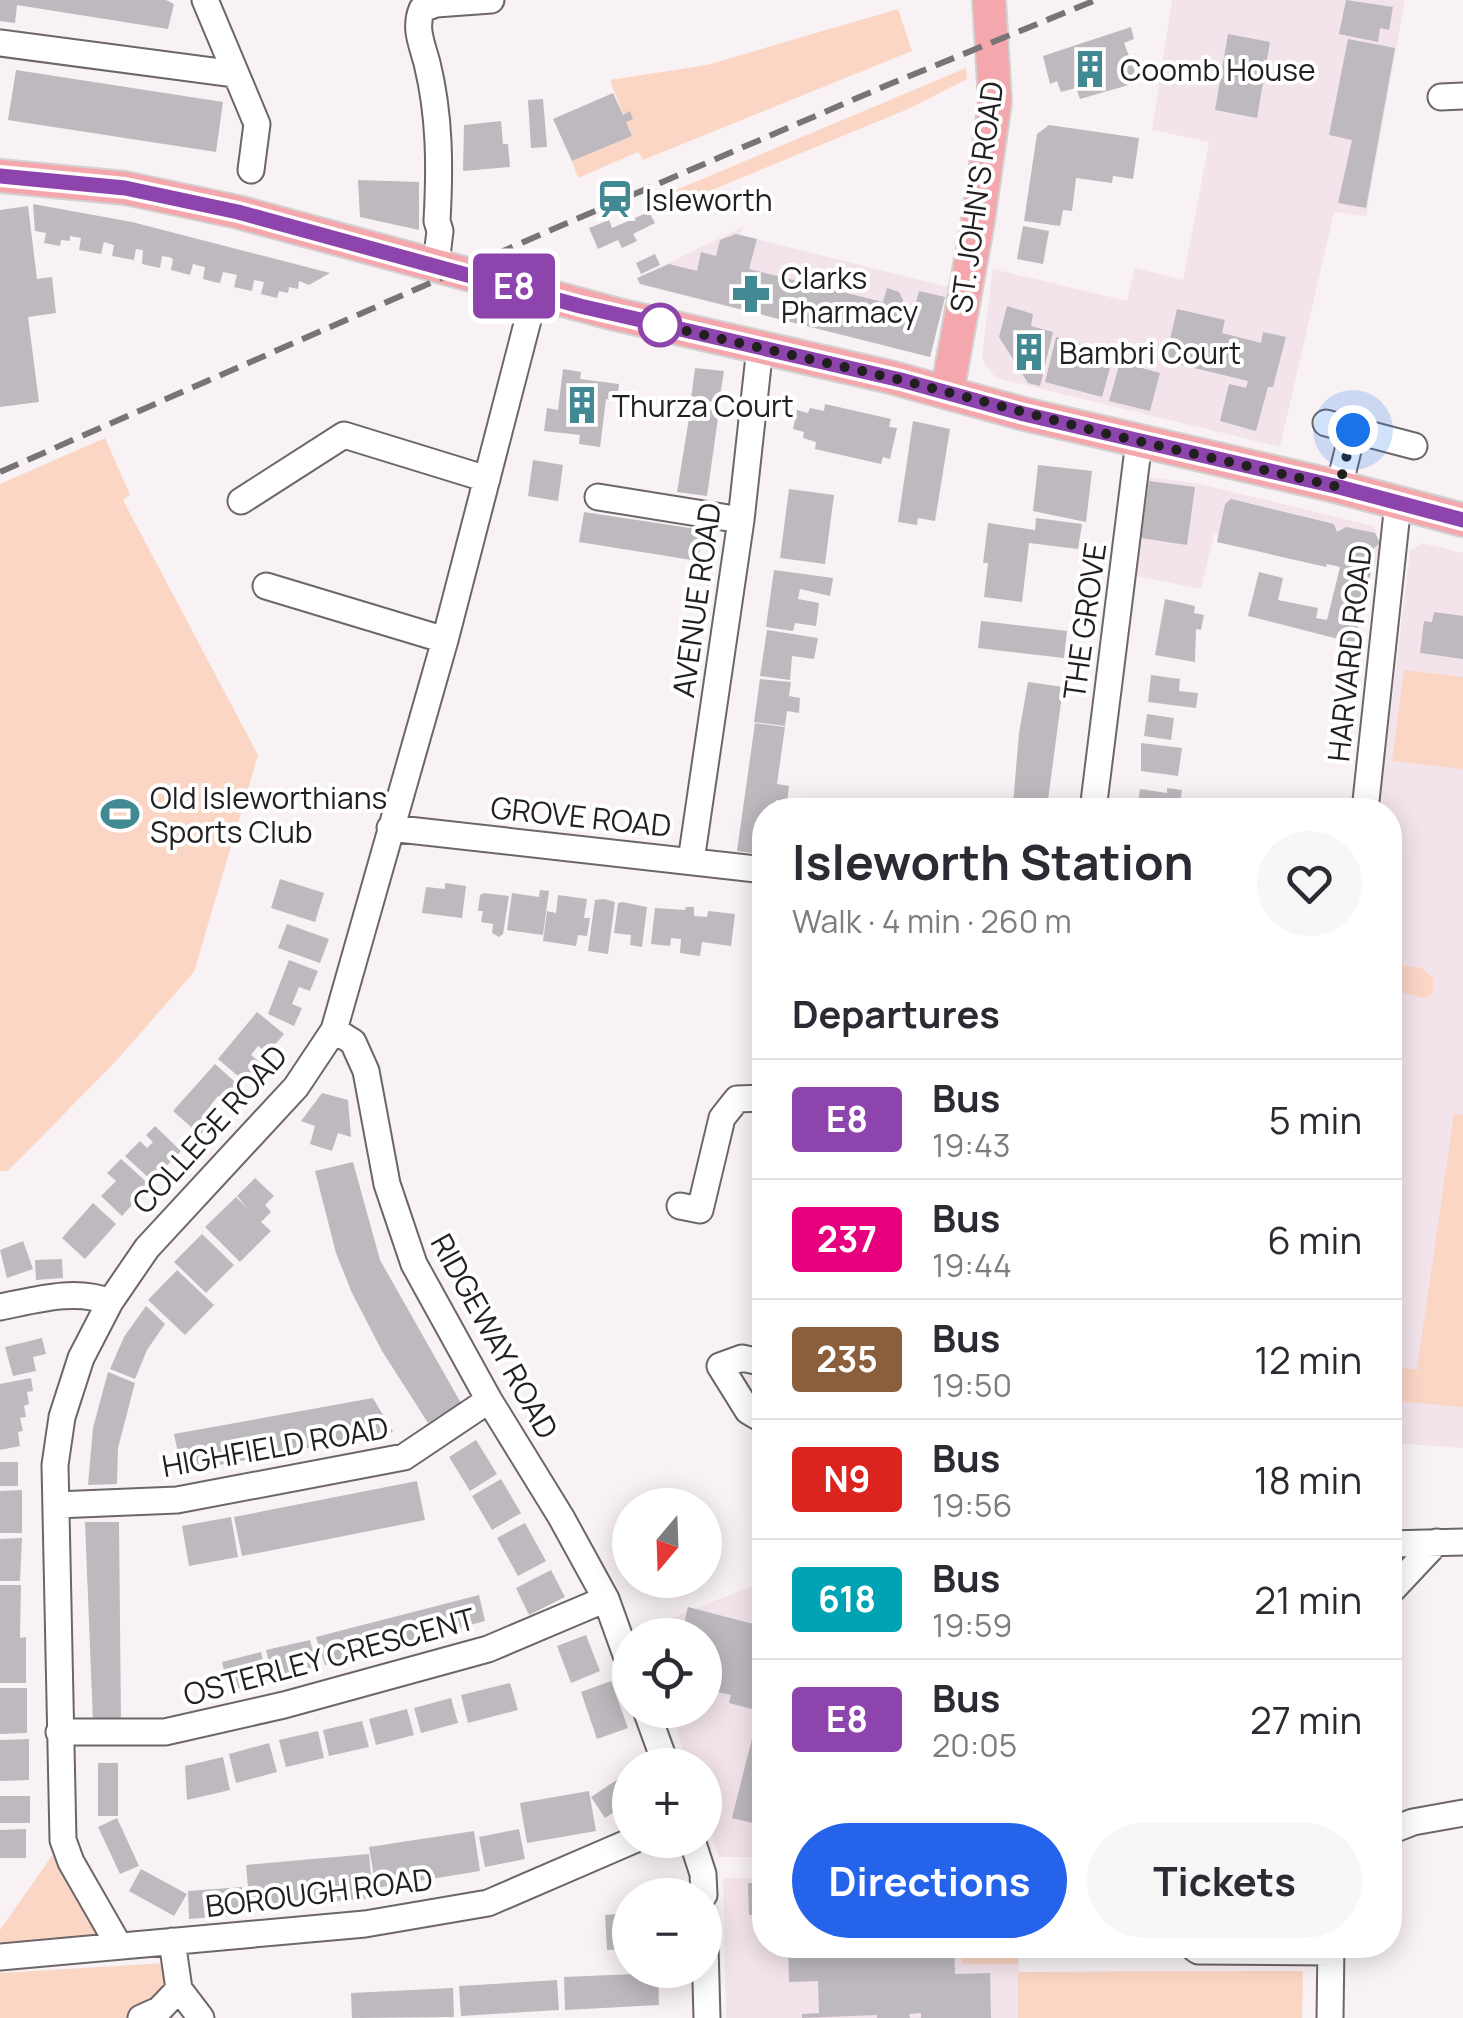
<!DOCTYPE html>
<html lang="en">
<head>
<meta charset="utf-8">
<style>
  :root { --surface:#fff; --page:#f7f7f7; --text:#2b2b33; --muted:#7c7c81; --line:#e1e1e2; --accent:#2563eb }
  body { margin:0; font-family:Manrope,sans-serif; background:var(--page); color:var(--text); height:100vh; display:flex; flex-direction:column; font-size:38px; white-space:nowrap }
  * { box-sizing:border-box; margin:0 }
  p { font-size:32px; color:var(--muted) }
  .icon { flex:none; width:55px; height:55px; fill:none; stroke:currentColor; stroke-width:2; stroke-linecap:round; stroke-linejoin:round }
  .map { position:relative; flex:1; overflow:hidden }
  .sheet { position:absolute; left:752px; top:798px; width:650px; height:1160px; display:flex; flex-direction:column; background:var(--surface); border-radius:40px; box-shadow:0 5px 25px #0003 }
  .sheet>* { flex:none }
  .badge { padding:0 20px; border-radius:8px; font-size:35px; line-height:65px }
  .needle { width:65px; rotate:199deg }
  .buttons { position:absolute; left:612px; top:1488px; display:grid; gap:20px }
  .buttons a { display:grid; place-items:center; width:110px; height:110px; border-radius:50%; background:var(--surface); box-shadow:0 5px 25px #0003; font-size:50px }
  .you { position:absolute; width:50px; height:50px; margin:-25px; border:8px solid #fff; border-radius:50%; background:#1a73e8; box-shadow:0 0 0 15px #1a73e833 }
  .map>.badge { position:absolute; translate:-50% -50%; box-shadow:0 0 0 5px #fff }
  h2 { padding:0 40px; font-size:38px; line-height:90px }
  .round { display:grid; place-items:center; flex:none; width:105px; height:105px; border-radius:52px; background:var(--page) }
  .headline { display:flex; align-items:center; justify-content:space-between; height:170px; padding:0 40px }
  h1 { font-size:48px; font-weight:700; line-height:75px }
  .action { display:flex; gap:20px; margin-top:auto; padding:20px 40px }
  .action a { flex:1; height:115px; border-radius:60px; background:var(--accent); color:#fff; font-size:40px; font-weight:700; line-height:115px; text-align:center }
  .action a+a { background:var(--page); color:var(--text) }
  ul { padding:0; list-style:none }
  li { display:flex; align-items:center; gap:30px; height:120px; padding:0 40px; border-top:2px solid var(--line) }
  li div { flex:1 }
  li b { display:block; font-size:38px }
  li em { font-style:normal }
  li .badge { min-width:110px; font-weight:700; text-align:center }
  .map>svg:first-child { display:block }
  .built { fill:#f3e4eb }
  .green { fill:#fcd6c5 }
  .building { fill:#bdb9be }
  .lines { fill:none; stroke-linecap:round; stroke-linejoin:round }
  .minor-casing { stroke:#6c6669; stroke-width:29 }
  .major-casing { stroke:#d3d2d2; stroke-width:36 }
  .minor { stroke:#fff; stroke-width:25 }
  .major { stroke:#f4a7ad; stroke-width:32 }
  .rail { stroke:#787476; stroke-width:6; stroke-dasharray:20 10; stroke-linecap:butt }
  .line-casing { stroke:#fff; stroke-width:22 }
  .line { stroke:#8e44ad; stroke-width:15 }
  .walk { stroke:#221f20; stroke-width:10; stroke-dasharray:0 18 }
  .stop-dot { fill:#fff; stroke:#8e44ad; stroke-width:5 }
  .labels { text-anchor:middle; dominant-baseline:central; stroke-width:8; stroke-linejoin:round; paint-order:stroke }
  .poi-label { font-size:30px; fill:#221f20; stroke:#fff; text-anchor:start }
  .street-label { font-size:30px; fill:#221f20; stroke:#fff }
</style>
</head>
<body>
<div class="map">
<svg width="1463" height="2018" viewBox="0 0 1463 2018">
  <rect width="100%" height="100%" fill="#f9f2f5"/>
  <path class="built" d="M1172,0H1405L1366,216L1334,212L1280,447L996,378L984,363L982,355L993,269L1127,301L1135,268L1183,280L1209,142L1152,130Z
    M743,227L740,235L948,287L930,357L640,284L637,278Z
    M1146,477L1199,484L1374,526L1380,543L1375,567L1214,534L1201,589L1127,574Z
    M1422,543L1463,553V1448L1390,1443V810H1379L1410,551Z
    M765,1581V1857H719L705,1815V1765H688L670,1710H705V1635H645L643,1629Z
    M723,1878H765V1945H1018L1019,1972L1303,1971L1302,2018H726Z"/>
  <path class="green" d="M898,9L912,51L643,160L638,152L578,178L572,161L632,136L626,122L633,118L630,112L623,115L610,80L707,65Z
    M966,68L967,79L908,109L651,215L645,203Z
    M105,438L130,495L123,500L258,755L194,972L117,1060L8,1171H0V484Z
    M1404,670L1463,677V769L1392,761Z
    M1390,964L1422,968L1434,979L1432,994L1426,998L1390,990Z
    M1454,1113L1463,1115V1407L1394,1401L1398,1367L1417,1370Z
    M63,1840L118,1944L0,1957V1930Z
    M962,1945H1018V1964H962Z
    M165,1963L167,1988L154,2018H0V1973Z
    M1303,1971L1302,2018H1018V1972Z"/>
  <path class="building" d="M0,0H166L174,4L168,29L17,5L15,23L0,21Z
    M1346,0L1393,7L1389,30L1380,28L1378,42L1339,34Z
    M1131,27L1134,39L1124,43L1139,82L1080,99L1076,88L1061,92L1057,81L1050,84L1043,56Z
    M1228,34L1270,42L1257,118L1215,110Z
    M1348,39L1395,48L1366,208L1338,203L1352,140L1329,135Z
    M16,70L223,102L216,152L8,120Z
    M613,93L623,115L630,111L633,119L626,122L632,136L572,161L553,119Z
    M543,99L547,147L531,148L528,100Z
    M501,121L503,144H508L510,167L463,171L464,125Z
    M1049,125L1139,138L1133,179L1113,176L1112,183L1076,178L1072,211L1063,210L1060,226L1024,221L1037,134Z
    M358,180L419,182V230L360,217Z
    M33,204L132,222L330,273L309,285L299,281L298,289L289,287L288,293L279,291L277,298L261,294L264,282L254,280L252,291L234,287L237,275L223,272L220,283L214,282L203,279L205,267L200,266L193,264L190,275L171,270L173,259L169,257L162,256L160,268L142,264L143,250L136,249L134,260L112,256L114,245L104,242L101,254L79,250L81,238L70,236V241L61,240L60,246L44,243L46,233L35,231Z
    M28,206L37,279L52,277L56,313L28,317L39,402L0,407V210Z
    M649,212L655,223L633,234L637,241L622,248L618,240L598,249L589,228L609,220L612,228Z
    M1023,226L1049,231L1043,264L1017,259Z
    M736,234L757,239L749,269L883,302L887,288L899,292L903,300L901,308L914,311L919,291L945,297L930,357L640,284L637,278L669,264L697,271L701,252L716,256L720,240Z
    M655,254L660,265L641,274L636,263Z
    M1007,306L1033,314L1031,326L1053,332L1040,386L1028,383L999,337Z
    M1177,309L1225,320L1222,333L1261,343L1263,332L1286,337L1273,387H1268L1256,431L1220,421L1229,384L1246,388L1248,381L1165,361Z
    M1056,337L1114,353L1102,397L1045,382Z
    M1120,362L1160,373L1150,411L1109,401Z
    M695,368L724,371L719,403L691,399Z
    M563,369L581,372L580,379L619,384L617,401L606,399L600,447L579,444L580,435L544,431L547,408L558,410Z
    M825,404L891,419L889,427L897,428L890,459L883,457L881,464L815,449L816,442L803,438L804,432L793,429L797,410L808,413L810,408L824,411Z
    M691,406L719,411L707,496L677,492Z
    M913,421L950,429L935,521L918,518L917,525L898,522Z
    M533,460L563,465L558,501L528,496Z
    M1038,465L1092,471L1086,522L1033,511Z
    M1149,481L1195,487L1187,545L1141,538Z
    M789,489L834,495L825,564L780,558Z
    M1231,499L1334,524L1337,532L1346,527L1375,533L1380,543L1373,549L1369,562L1373,564L1354,643L1248,616L1259,572L1283,578L1278,600L1318,608L1316,618L1327,620L1340,567L1327,564L1326,567L1217,542L1225,504Z
    M584,512L703,530L698,561L579,542Z
    M1036,518L1082,524L1078,549L1029,543L1022,602L984,597L988,563H983L988,523L1035,530Z
    M774,570L833,578L830,596L800,589L798,599L819,603L816,626L795,623L793,631L766,627Z
    M1165,599L1195,606L1194,613L1204,615L1201,630L1196,629L1195,662L1155,655Z
    M1434,612L1463,616V659L1420,653L1424,621L1432,622Z
    M981,621L1067,631L1064,658L978,648Z
    M767,630L818,638L814,659L792,656L790,680L760,676Z
    M1151,675L1180,679L1179,691L1198,693L1196,708L1148,702Z
    M760,679L791,682L789,696L800,698L799,713L787,711L785,726L754,722Z
    M1028,682L1063,687L1047,808L1013,804L1019,733Z
    M1147,714L1174,718L1171,740L1144,736Z
    M755,723L785,727L777,784L789,786L787,802L776,800L774,810H765V855L737,851Z
    M1141,743L1182,748L1178,776L1141,771Z
    M1167,788L1182,790L1179,810H1137L1140,789L1167,793Z
    M280,879L324,893L315,922L271,908Z
    M445,883L466,886L462,918L422,913L426,887L445,889Z
    M540,890L549,891L543,935L507,930L512,893L539,897Z
    M484,893L509,896L503,934L499,937L492,933L493,924L481,922L483,911H478L480,895Z
    M558,895L587,899L584,918H590L587,936L578,935L576,946L543,941L547,911L556,913Z
    M604,899L615,902L608,954L588,951L595,900Z
    M622,902L647,907L642,947L630,945L631,935L614,933L618,903Z
    M686,907H694V916L707,917L708,911L735,914L731,946L702,942L700,956L680,953L681,939L671,938L670,946L651,944L655,908L685,910Z
    M287,924L329,939L320,963L278,948Z
    M289,960L318,971L310,991L299,987L292,1004L302,1008L294,1026L268,1014Z
    M257,1012L284,1034L268,1053L258,1046L251,1055L261,1063L245,1082L218,1059Z
    M215,1064L241,1087L227,1104L218,1096L210,1106L218,1114L200,1135L173,1111Z
    M322,1093L348,1100L351,1137L338,1133L332,1151L310,1144L315,1126L301,1121Z
    M155,1126L181,1151L152,1181L125,1156L140,1141L147,1148L153,1142L146,1135Z
    M121,1159L150,1185L122,1216L101,1196L116,1181L107,1173Z
    M353,1162L380,1260L461,1403L428,1423L382,1351L352,1293L336,1253L315,1171Z
    M255,1178L274,1196L265,1205L271,1212L261,1222L271,1231L240,1262L205,1227L236,1197L248,1209L237,1196Z
    M93,1203L116,1224L85,1259L62,1238Z
    M202,1234L234,1265L206,1293L174,1262Z
    M23,1241L33,1269L7,1278L0,1250Z
    M62,1259L63,1278L36,1280L35,1260Z
    M177,1270L214,1305L185,1335L148,1300Z
    M146,1306L165,1324L147,1350L135,1379L110,1369L124,1337Z
    M42,1338L46,1354L33,1357L36,1371L13,1376L5,1347Z
    M108,1372L135,1383L118,1448L117,1484L88,1485L93,1428Z
    M31,1378L33,1391L27,1392L29,1404L24,1406L26,1417L20,1418L23,1431L18,1432L20,1446L0,1450V1384Z
    M373,1398L393,1432L182,1472L174,1434Z
    M476,1440L497,1474L470,1491L449,1457Z
    M0,1462H18V1486H0Z
    M501,1479L521,1513L492,1530L472,1496Z
    M417,1481L425,1520L242,1556L234,1517Z
    M22,1490V1533H0V1491Z
    M231,1517L238,1557L189,1566L182,1526Z
    M85,1522H119L121,1722H93Z
    M525,1523L546,1561L518,1576L497,1538Z
    M22,1538L20,1581H0V1539Z
    M551,1570L565,1597L529,1615L516,1588Z
    M0,1585H21L20,1638L26,1637V1683H0Z
    M479,1595L485,1621L325,1665L316,1637Z
    M688,1607L765,1627V1826L732,1818L759,1711L729,1703L731,1695L705,1689V1635H681Z
    M586,1635L600,1671L571,1683L557,1646Z
    M310,1640L317,1667L273,1678L266,1650Z
    M261,1652L268,1681L229,1691L222,1662Z
    M611,1681L628,1728L597,1739L581,1692Z
    M510,1683L518,1710L468,1723L461,1695Z
    M0,1688H27V1733L0,1734Z
    M451,1698L458,1723L421,1733L414,1708Z
    M407,1709L414,1735L376,1745L369,1719Z
    M362,1721L369,1747L329,1756L323,1730Z
    M318,1731L324,1758L286,1767L279,1740Z
    M29,1739V1780L0,1781V1740Z
    M269,1743L277,1772L236,1783L229,1754Z
    M223,1757L230,1790L187,1800L185,1766Z
    M98,1763H118V1816H98Z
    M630,1771V1801L605,1818L591,1797Z
    M589,1791L596,1831L527,1843L520,1803Z
    M0,1796H30V1823H0Z
    M117,1818L139,1866L120,1874L98,1827Z
    M26,1829V1858H0V1830Z
    M519,1829L525,1859L485,1867L479,1837Z
    M474,1831L480,1871L376,1888L369,1847Z
    M369,1854L373,1898L250,1909L246,1865Z
    M141,1869L187,1894L174,1916L129,1891Z
    M748,1883H765V1915H749Z
    M242,1887L243,1915L189,1919L188,1891Z
    M630,1913V1949L607,1950L605,1915Z
    M788,1945H954L955,1974L990,1973L991,2018H921V2013L909,2014L910,2018H877V2015L802,2018V2014L819,2013L818,1981L789,1982Z
    M1076,1945H1111V1957L1076,1956Z
    M658,1973L659,2005L565,2010L564,1977Z
    M557,1980L559,2010L461,2016L459,1986Z
    M453,1988L454,2017L352,2018L351,1993Z"/>
  <g class="lines">
    <g class="minor-casing">
      <path id="minor" d="M205,0L257,124L251,170
        M422,9C414,28 422,44 427,63C440,116 440,167 437,221L440,231L436,264
        M422,9L436,4L491,0
        M0,43L235,74
        M1441,97L1463,96
        M1326,423L1353,430L1339,487
        M1353,430L1414,446
        M598,497L741,520
        M241,501L344,435L487,479
        M266,586L445,640
        M1093,810L1139,441
        M1365,810L1398,503
        M390,828L765,870
        M691,861L741,520L760,347
        M334,1030L353,1042L366,1071L387,1184L414,1264L489,1400L561,1517L606,1599L630,1666
        M680,1206L700,1210L722,1118L737,1099L765,1098
        M0,1307C36,1300 75,1288 110,1302
        M765,1363L742,1358L720,1366L748,1411L765,1421
        M56,1505L177,1500L404,1457L489,1400
        M1390,1544L1463,1542
        M1390,1592L1437,1542
        M646,1710L666,1765
        M59,1732H165L284,1705L488,1649L606,1599
        M1390,1831L1413,1822L1463,1813
        M692,1840L703,1874L704,1895
        M172,1941L179,1989L201,2018
        M118,1944L71,1862L63,1840L55,1465L62,1417L81,1358L110,1302L147,1248L296,1087L334,1030L445,640L535,293
        M1190,1945L1198,1951L1331,1952
        M705,1946L707,2018
        M0,1957L365,1924L488,1903L634,1840
        M141,2018L159,2010L179,1989
        M1330,2018L1331,1945"/>
    </g>
    <g class="major-casing">
      <path id="major" d="M0,176L125,188L238,212L615,314L890,377L1024,414L1339,487L1463,520
        M947,393L978,221L995,102L989,0"/>
    </g>
    <use href="#minor" class="minor"/>
    <use href="#major" class="major"/>
    <path class="rail" d="M0,472L551,230L885,86L1096,0"/>
  </g>
  <g class="lines">
    <g class="line-casing">
      <path id="line" d="M0,176L125,188L238,212L580,306L901,380L1024,414L1339,487L1463,520"/>
    </g>
    <use href="#line" class="line"/>
    <path class="walk" d="M660,325L647,322L901,380L1107,434L1339,487L1353,430"/>
  </g>
  <defs>
    <g id="building-bare" transform="scale(3)"><path d="M-4-6H4V6H1V3H-1V6H-4ZM-2.5-4.3h1.7v1.8h-1.7ZM.8-4.3h1.7v1.8H.8ZM-2.5-1h1.7V.8h-1.7ZM.8-1h1.7V.8H.8Z" fill="#438994" stroke="#fff" stroke-width="2.5" paint-order="stroke"/></g>
    <g id="station-bare" transform="scale(3)"><path d="M-3-6H3Q5-6 5-4V2Q5 4 3 4L4.5 6H3L1.5 4h-3L-3 6H-4.5L-3 4Q-5 4-5 2V-4Q-5-6-3-6ZM-3.5-4v3h7v-3ZM-3.5 1v1.5H-2V1ZM2 1v1.5H3.5V1Z" fill="#438994" stroke="#fff" stroke-width="2.5" paint-order="stroke"/></g>
    <g id="pharmacy-bare" transform="scale(3)"><path d="M-2-6h4v4h4v4h-4v4h-4v-4h-4v-4h4Z" fill="#438994" stroke="#fff" stroke-width="2.5" paint-order="stroke"/></g>
    <g id="stadium-bare" transform="scale(3)"><path d="M0-5a6.5 5 0 1 0 0 10a6.5 5 0 1 0 0-10ZM-3.5-1.8h7v3.6h-7Z" fill="#438994" stroke="#fff" stroke-width="2.5" paint-order="stroke"/></g>
  </defs>
  <g fill-rule="evenodd">
    <use href="#building-bare" x="1090" y="69"/>
    <use href="#station-bare" x="615" y="199"/>
    <use href="#pharmacy-bare" x="751" y="294"/>
    <use href="#building-bare" x="1029" y="352"/>
    <use href="#building-bare" x="582" y="405"/>
    <use href="#stadium-bare" x="120" y="814"/>
  </g>
  <circle class="stop-dot" cx="660" cy="325" r="20"/>
  <g class="labels">
    <g class="poi-label">
      <text x="1120" y="69">Coomb House</text>
      <text x="645" y="199">Isleworth</text>
      <text x="781" y="277">Clarks<tspan x="781" dy="34">Pharmacy</tspan></text>
      <text x="1059" y="352">Bambri Court</text>
      <text x="612" y="405">Thurza Court</text>
      <text x="150" y="797">Old Isleworthians<tspan x="150" dy="34">Sports Club</tspan></text>
    </g>
    <g class="street-label">
      <text transform="translate(976 197) rotate(-82)">ST. JOHN'S ROAD</text>
      <text transform="translate(696 600) rotate(-82)">AVENUE ROAD</text>
      <text transform="translate(1084 621) rotate(-82)">THE GROVE</text>
      <text transform="translate(1349 653) rotate(-84)">HARVARD ROAD</text>
      <text transform="translate(581 816) rotate(6)">GROVE ROAD</text>
      <text transform="translate(209 1129) rotate(-48)">COLLEGE ROAD</text>
      <text transform="translate(495 1336) rotate(61)">RIDGEWAY ROAD</text>
      <text transform="translate(275 1446) rotate(-10)">HIGHFIELD ROAD</text>
      <text transform="translate(329 1656) rotate(-15)">OSTERLEY CRESCENT</text>
      <text transform="translate(319 1892) rotate(-7)">BOROUGH ROAD</text>
    </g>
  </g>
</svg>
<div class="buttons">
<a><svg class="needle" viewBox="-14 -14 28 28"><path d="M0-13l5 13h-10z" fill="#e53935"/><path d="M0 13l5-13h-10z" fill="#7c7c81"/></svg></a>
<a><svg class="icon" aria-label="locate" viewBox="0 0 24 24"><circle cx="12" cy="12" r="6"/><path d="M12 2v4M12 18v4M2 12h4M18 12h4"/></svg></a>
<a>+</a>
<a>−</a>
</div>
<div class="you" style="left:1353px;top:430px"></div>
<b class="badge" style="left:514px;top:286px;background:#8e44ad;color:#fff">E8</b>
<section class="sheet">
<div class="headline"><div><h1>Isleworth Station</h1><p>Walk · 4 min · 260 m</p></div><a class="round"><svg class="icon" aria-label="heart" viewBox="0 0 24 24"><path d="M12 20l-8-8c-3-5 5-10 8-4 3-6 11-1 8 4z"/></svg></a></div>
<h2>Departures</h2>
<ul>
<li><span class="badge" style="background:#8e44ad;color:#fff">E8</span><div><b>Bus</b><p>19:43</p></div><em>5 min</em></li>
<li><span class="badge" style="background:#e6007e;color:#fff">237</span><div><b>Bus</b><p>19:44</p></div><em>6 min</em></li>
<li><span class="badge" style="background:#8b5e3c;color:#fff">235</span><div><b>Bus</b><p>19:50</p></div><em>12 min</em></li>
<li><span class="badge" style="background:#dc241f;color:#fff">N9</span><div><b>Bus</b><p>19:56</p></div><em>18 min</em></li>
<li><span class="badge" style="background:#00a3b4;color:#fff">618</span><div><b>Bus</b><p>19:59</p></div><em>21 min</em></li>
<li><span class="badge" style="background:#8e44ad;color:#fff">E8</span><div><b>Bus</b><p>20:05</p></div><em>27 min</em></li>
</ul>
<div class="action"><a>Directions</a><a>Tickets</a></div>
</section>
</div>
</body>
</html>
